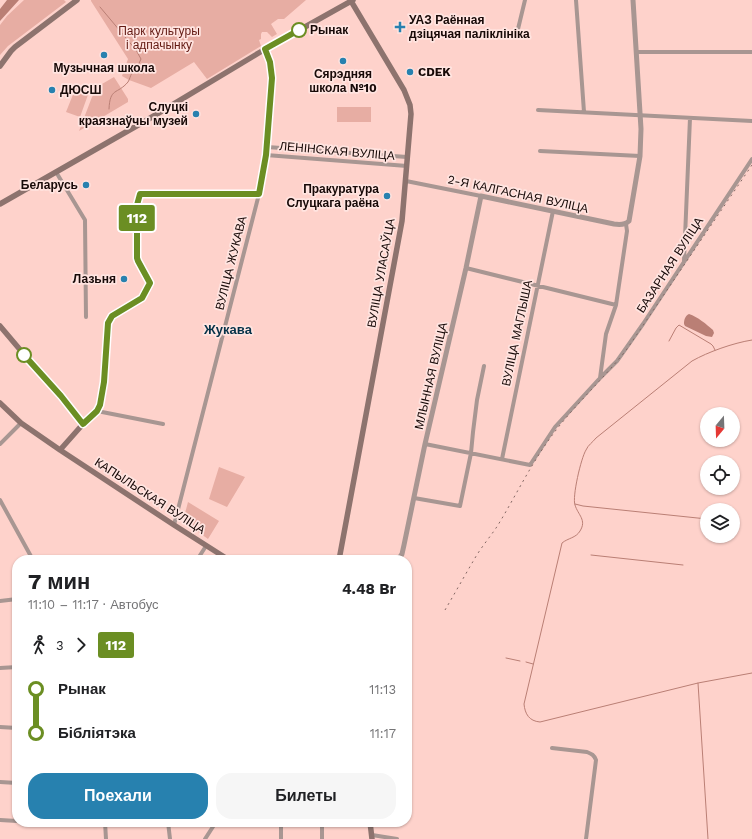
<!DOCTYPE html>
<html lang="ru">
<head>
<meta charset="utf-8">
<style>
  :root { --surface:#fff; --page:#f6f6f6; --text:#202124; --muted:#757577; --accent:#2781af }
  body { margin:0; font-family:"Work Sans",sans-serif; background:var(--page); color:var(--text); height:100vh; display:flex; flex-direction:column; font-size:15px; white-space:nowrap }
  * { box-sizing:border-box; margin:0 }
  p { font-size:13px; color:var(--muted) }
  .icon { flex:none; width:22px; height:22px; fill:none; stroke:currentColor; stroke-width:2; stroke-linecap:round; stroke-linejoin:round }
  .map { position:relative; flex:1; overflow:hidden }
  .details { position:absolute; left:12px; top:555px; width:400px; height:272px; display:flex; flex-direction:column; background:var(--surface); border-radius:16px; box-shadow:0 1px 3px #0004 }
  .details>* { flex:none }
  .badge { padding:0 8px; border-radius:3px; font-size:14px; line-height:26px }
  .needle { width:26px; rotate:199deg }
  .tools { position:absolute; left:700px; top:407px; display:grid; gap:8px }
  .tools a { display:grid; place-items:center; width:40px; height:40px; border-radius:50%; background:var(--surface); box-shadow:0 1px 3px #0004; font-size:20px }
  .map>.badge { position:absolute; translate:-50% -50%; box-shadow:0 0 0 2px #fff }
  .legs { display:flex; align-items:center; gap:6px; height:44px; padding:0 16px; font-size:13px }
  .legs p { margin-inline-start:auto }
  .headline { display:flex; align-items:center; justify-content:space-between; height:68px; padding:0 16px }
  h1 { font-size:22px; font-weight:700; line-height:30px }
  .cta { display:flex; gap:8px; margin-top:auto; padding:8px 16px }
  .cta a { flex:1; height:46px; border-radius:16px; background:var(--accent); color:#fff; font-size:16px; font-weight:700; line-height:46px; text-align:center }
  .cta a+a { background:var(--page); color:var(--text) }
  ul { padding:0 16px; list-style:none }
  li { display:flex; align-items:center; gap:14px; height:44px; font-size:15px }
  li i { display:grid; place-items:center; width:6px; height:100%; margin:0 5px; background:currentColor }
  li i::after { content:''; width:10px; height:10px; margin:-5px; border:3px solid; border-radius:50%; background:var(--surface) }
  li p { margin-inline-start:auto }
  li:first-child i { background:linear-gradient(#0000 50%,currentColor 0) }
  li:last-child i { background:linear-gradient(currentColor 50%,#0000 0) }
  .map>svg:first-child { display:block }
  .green { fill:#e7ada3 }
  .water { fill:#ba7f75 }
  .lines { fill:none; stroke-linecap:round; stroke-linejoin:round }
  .stream { stroke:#ba7f75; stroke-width:1 }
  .minor { stroke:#a89692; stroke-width:4 }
  .tertiary { stroke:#a89692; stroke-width:5 }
  .secondary { stroke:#8d736e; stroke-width:5.5 }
  .rail { stroke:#836763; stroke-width:1; stroke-dasharray:2 4; stroke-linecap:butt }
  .line-1-casing { stroke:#fff; stroke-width:9 }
  .line-1 { stroke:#6b8e23; stroke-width:6 }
  .poi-dot { fill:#2781af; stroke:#ffe4e0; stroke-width:1.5 }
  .stop-1-dot { fill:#fff; stroke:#6b8e23; stroke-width:2 }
  .labels { text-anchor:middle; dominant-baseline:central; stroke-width:3.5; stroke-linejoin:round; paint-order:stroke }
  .poi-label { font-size:12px; font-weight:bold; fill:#170907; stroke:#ffe4e0; text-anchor:end }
  .stop-label { font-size:12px; font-weight:bold; fill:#170907; stroke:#ffe4e0; text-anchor:start }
  .park-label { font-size:12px; fill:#631a13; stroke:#ffe4e0 }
  .street-label { font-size:12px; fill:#170907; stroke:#ffe4e0 }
  .neighbourhood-label { font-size:13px; font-weight:bold; fill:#063248; stroke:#ffe4e0 }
</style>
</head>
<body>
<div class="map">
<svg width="752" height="839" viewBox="0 0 752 839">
  <rect width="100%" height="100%" fill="#fed2cb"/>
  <path class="green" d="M24,0H64L66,2L8,46L0,55V25L7,16Z
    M91,0H306L284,19H278L271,24L277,34L272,37L267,32H262L261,34V39L259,40L261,46L207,79L194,62L151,88L129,80L122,76L128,59L91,1Z
    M114,77L128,99V102L79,131L92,97L102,84Z
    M76,87L89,92L80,117L66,112Z
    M337,107H371V122H337Z
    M219,467L245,477L227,507L209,499Z
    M188,502L219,521L208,539L183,521Z"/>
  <path class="water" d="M7,0H19L0,21V9Z
    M689,314C698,317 706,324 713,330L714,333L712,337L706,336L685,326L684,324C684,320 685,316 689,314Z"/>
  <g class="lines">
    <path class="stream" d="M100,7L136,50L141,59C139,65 135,68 132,73C130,76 130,79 128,82C117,95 110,87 109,109
      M669,341L676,328L679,325L711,344L713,346L715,350
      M575,504L583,506L707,519
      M591,555L683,565
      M506,658L520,661
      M526,662L533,664
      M698,683L752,673
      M708,839L698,683L540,722C529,721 525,714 524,704L562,543C568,538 576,538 580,531C587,520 578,515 575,505C572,497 581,458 586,450C588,445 593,442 596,438L692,361C708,352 733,343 752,340"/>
    <path class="minor" d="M576,0L584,112
      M518,29L525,0
      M636,52H752
      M538,110L752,121
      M267,147L407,157
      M540,151L640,156
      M266,155L407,166
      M56,172L85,220L86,317
      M406,181L481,196
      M684,261L690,118
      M466,268L616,305
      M600,378L617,361L643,324L752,159
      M97,411L163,424
      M83,424L97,411L99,405L104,382L108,327C112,310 128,309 140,299C145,295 147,288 150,283L138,261L137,258V205L140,195L259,194
      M0,444L21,423
      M425,444L530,465L555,427L600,378L606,334L616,305L627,231L626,224
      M502,459L553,211
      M414,498L460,506L471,453L473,432L477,400L484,366
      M0,500L33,560
      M174,525L259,194L266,155L272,78L270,62L268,55L265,49
      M197,560L206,546
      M0,601L17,599
      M0,668L17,667
      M0,727L17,728
      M552,748L587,752C592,754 594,755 596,760L586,839
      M0,782L17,783
      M0,820L17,821
      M44,822L105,824
      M105,822L106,839
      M168,822L170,839
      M322,822V839
      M372,835L397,839
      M205,839L216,822
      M281,839V822"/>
    <path class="tertiary" d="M398,560L402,554L404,545L425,444L466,268L481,196L614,224C620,225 625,225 629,221L640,156L641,129L633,0"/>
    <path class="secondary" d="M0,66L11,51L15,47L77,0
      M0,204L147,120L262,51L353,0
      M0,326L83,424L60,450
      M0,403L21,423L60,450L174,525L229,560
      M339,560L402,221L411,114L410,105L404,90L351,1
      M370,822L372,839"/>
    <path class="rail" d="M445,610C455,593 465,575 475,558C482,546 491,536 498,525C515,497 529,468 548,441C571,408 602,381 627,349L752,165"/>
  </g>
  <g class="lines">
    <g class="line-1-casing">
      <path id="line-1" d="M24,355L61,396L83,424L97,411L100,405L104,382L108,323L112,316L142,298L150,283L138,261L137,258V205L140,194H259L266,155L272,78L270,62L265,49L299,30"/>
    </g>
    <use href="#line-1" class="line-1"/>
  </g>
  <g class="poi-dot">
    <path d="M398 21h4v4h4v4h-4v4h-4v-4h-4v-4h4z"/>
    <circle cx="104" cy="55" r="4"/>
    <circle cx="343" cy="61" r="4"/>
    <circle cx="410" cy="72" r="4"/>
    <circle cx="52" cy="90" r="4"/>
    <circle cx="196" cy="114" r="4"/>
    <circle cx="86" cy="185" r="4"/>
    <circle cx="387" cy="196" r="4"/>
    <circle cx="124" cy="279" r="4"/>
  </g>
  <g class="stop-1-dot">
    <circle cx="299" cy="30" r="7"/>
    <circle cx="24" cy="355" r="7"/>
  </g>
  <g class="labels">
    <g class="poi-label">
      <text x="409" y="20" text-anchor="start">УАЗ Раённая<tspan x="409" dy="14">дзіцячая паліклініка</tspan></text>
      <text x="104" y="68" text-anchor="middle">Музычная школа</text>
      <text x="418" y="72" text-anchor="start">CDEK</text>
      <text x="343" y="74" text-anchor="middle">Сярэдняя<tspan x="343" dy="14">школа №10</tspan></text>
      <text x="60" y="90" text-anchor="start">ДЮСШ</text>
      <text x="188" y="107">Слуцкі<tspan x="188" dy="14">краязнаўчы музей</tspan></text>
      <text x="78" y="185">Беларусь</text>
      <text x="379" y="189">Пракуратура<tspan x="379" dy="14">Слуцкага раёна</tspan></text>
      <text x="116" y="279">Лазьня</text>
    </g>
    <g class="stop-label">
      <text x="310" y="30">Рынак</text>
    </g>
    <g class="park-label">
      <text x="159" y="31">Парк культуры<tspan x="159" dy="14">і адпачынку</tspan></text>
    </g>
    <g class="street-label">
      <text transform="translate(337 151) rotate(5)">ЛЕНІНСКАЯ ВУЛІЦА</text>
      <text transform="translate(518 194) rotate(12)">2-Я КАЛГАСНАЯ ВУЛІЦА</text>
      <text transform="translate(231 263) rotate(-76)">ВУЛІЦА ЖУКАВА</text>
      <text transform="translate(670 265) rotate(-57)">БАЗАРНАЯ ВУЛІЦА</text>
      <text transform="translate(381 273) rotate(-80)">ВУЛІЦА УЛАСАЎЦА</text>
      <text transform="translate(517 333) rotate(-78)">ВУЛІЦА МАГЛЫША</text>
      <text transform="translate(431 376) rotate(-77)">МЛЫННАЯ ВУЛІЦА</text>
      <text transform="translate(150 496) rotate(33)">КАПЫЛЬСКАЯ ВУЛІЦА</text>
    </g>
    <g class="neighbourhood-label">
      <text x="228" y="329">Жукава</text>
    </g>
  </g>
</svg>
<div class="tools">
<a><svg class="needle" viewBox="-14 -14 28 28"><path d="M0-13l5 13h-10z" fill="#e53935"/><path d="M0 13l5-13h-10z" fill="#757577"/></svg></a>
<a><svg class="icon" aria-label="locate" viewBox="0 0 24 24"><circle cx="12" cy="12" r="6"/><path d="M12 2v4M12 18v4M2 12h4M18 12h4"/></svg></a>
<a><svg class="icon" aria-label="layers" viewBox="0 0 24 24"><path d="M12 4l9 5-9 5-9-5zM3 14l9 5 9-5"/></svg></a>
</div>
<b class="badge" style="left:137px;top:218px;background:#6b8e23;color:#fff">112</b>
<section class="details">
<div class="headline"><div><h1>7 мин</h1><p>11:10 – 11:17 · Автобус</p></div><b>4.48 Br</b></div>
<div class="legs"><svg class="icon" aria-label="walk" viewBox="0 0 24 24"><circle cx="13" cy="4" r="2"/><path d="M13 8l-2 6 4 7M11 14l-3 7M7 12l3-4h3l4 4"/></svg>3<svg class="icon" aria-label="forward" viewBox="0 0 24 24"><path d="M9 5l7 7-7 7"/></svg><b class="badge" style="background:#6b8e23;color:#fff">112</b></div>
<ul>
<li><i style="color:#6b8e23"></i><b>Рынак</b><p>11:13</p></li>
<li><i style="color:#6b8e23"></i><b>Бібліятэка</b><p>11:17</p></li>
</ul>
<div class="cta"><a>Поехали</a><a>Билеты</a></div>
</section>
</div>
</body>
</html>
